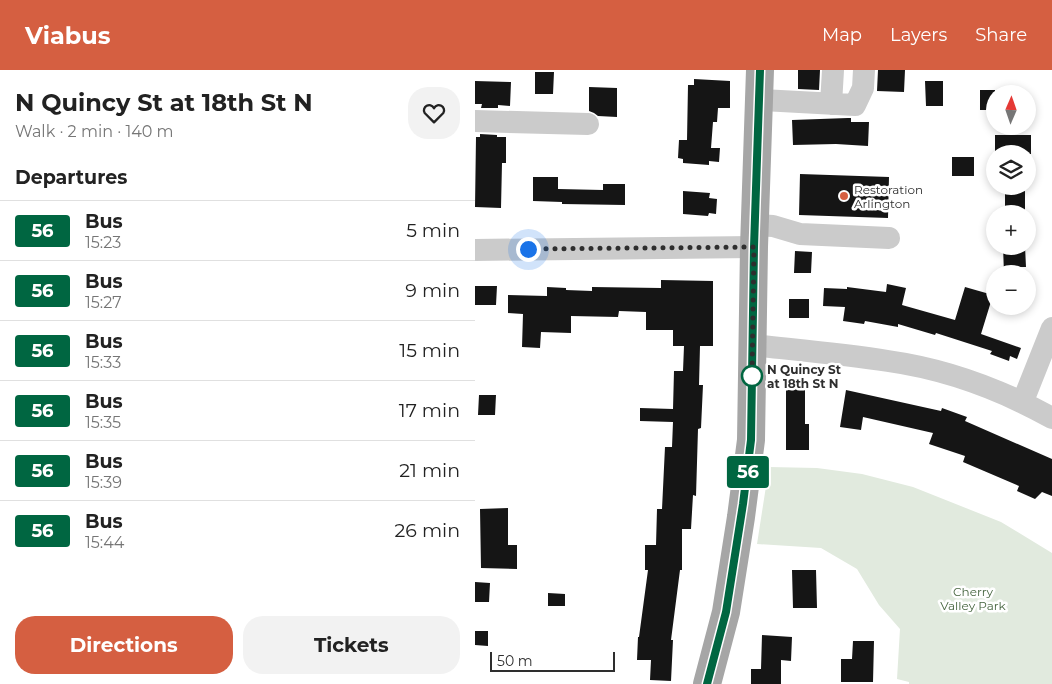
<!DOCTYPE html>
<html lang="en">
<head>
<meta charset="utf-8">
<style>
  :root { --surface:#fff; --page:#f2f2f2; --text:#222; --muted:#767676; --line:#e0e0e0; --accent:#d55f41 }
  body { margin:0; font-family:Montserrat,sans-serif; background:var(--page); color:var(--text); height:100vh; display:flex; flex-direction:column; font-size:19px; white-space:nowrap }
  * { box-sizing:border-box; margin:0 }
  p { font-size:16px; color:var(--muted) }
  .icon { flex:none; width:28px; height:28px; fill:none; stroke:currentColor; stroke-width:2; stroke-linecap:round; stroke-linejoin:round }
  .map { position:relative; flex:1; overflow:hidden }
  .drawer { display:flex; flex-direction:column; background:var(--surface); width:475px }
  .drawer>* { flex:none }
  .badge { padding:0 10px; border-radius:4px; font-size:18px; line-height:32px }
  .needle { width:32px; rotate:2deg }
  .fabs { position:absolute; left:511px; top:15px; display:grid; gap:10px }
  .fabs a { display:grid; place-items:center; width:50px; height:50px; border-radius:50%; background:var(--surface); box-shadow:0 2px 8px #0003; font-size:25px }
  .scale { position:absolute; left:15px; bottom:12px; width:125px; box-sizing:border-box; padding-left:5px; border:2px solid #2e2e2e; border-top:0; font-size:14px; line-height:18px; white-space:nowrap; color:#2e2e2e; -webkit-text-stroke:4px #fff; paint-order:stroke }
  .you { position:absolute; width:25px; height:25px; margin:-12px; border:4px solid #fff; border-radius:50%; background:#1a73e8; box-shadow:0 0 0 8px #1a73e833 }
  .map>.badge { position:absolute; translate:-50% -50%; box-shadow:0 0 0 2px #fff }
  h2 { padding:0 15px; font-size:19px; line-height:45px }
  .round { display:grid; place-items:center; flex:none; width:52px; height:52px; border-radius:20px; background:var(--page) }
  .headline { display:flex; align-items:center; justify-content:space-between; height:85px; padding:0 15px }
  h1 { font-size:24px; font-weight:700; line-height:38px }
  .action { display:flex; gap:10px; margin-top:auto; padding:10px 15px }
  .action a { flex:1; height:58px; border-radius:20px; background:var(--accent); color:#fff; font-size:20px; font-weight:700; line-height:58px; text-align:center }
  .action a+a { background:var(--page); color:var(--text) }
  ul { padding:0; list-style:none }
  li { display:flex; align-items:center; gap:15px; height:60px; padding:0 15px; border-top:1px solid var(--line) }
  li div { flex:1 }
  li b { display:block; font-size:19px }
  li em { font-style:normal }
  li .badge { min-width:55px; font-weight:700; text-align:center }
  header { display:flex; align-items:center; gap:30px; box-sizing:border-box; height:70px; padding:0 25px; background:var(--accent); color:#fff }
  header strong { font-size:24px }
  nav { display:flex; gap:28px; margin-inline-start:auto; font-size:18px }
  main { display:flex; flex:1; min-height:0 }
  .map>svg:first-child { display:block }
  .green { fill:#e1eade }
  .building { fill:#151515 }
  .lines { fill:none; stroke-linecap:round; stroke-linejoin:round }
  .minor { stroke:#cbcbcb; stroke-width:22 }
  .major { stroke:#a6a6a6; stroke-width:28 }
  .line-casing { stroke:#fff; stroke-width:11 }
  .line { stroke:#006641; stroke-width:8 }
  .walk { stroke:#2e2e2e; stroke-width:5; stroke-dasharray:0 9 }
  .poi-dot { fill:#d55f41; stroke:#fff; stroke-width:2 }
  .stop-dot { fill:#fff; stroke:#006641; stroke-width:2.5 }
  .labels { text-anchor:middle; dominant-baseline:central; stroke-width:5; stroke-linejoin:round; paint-order:stroke }
  .poi-label { font-size:12px; fill:#2e2e2e; stroke:#fff; text-anchor:start }
  .stop-label { font-size:12px; font-weight:bold; fill:#2e2e2e; stroke:#fff; text-anchor:start }
  .park-label { font-size:12px; fill:#476640; stroke:#fff }
</style>
</head>
<body>
<header>
<strong>Viabus</strong>
<nav><a>Map</a><a>Layers</a><a>Share</a></nav>
</header>
<main>
<section class="drawer">
<div class="headline"><div><h1>N Quincy St at 18th St N</h1><p>Walk · 2 min · 140 m</p></div><a class="round"><svg class="icon" aria-label="heart" viewBox="0 0 24 24"><path d="M12 20l-8-8c-3-5 5-10 8-4 3-6 11-1 8 4z"/></svg></a></div>
<h2>Departures</h2>
<ul>
<li><span class="badge" style="background:#006641;color:#fff">56</span><div><b>Bus</b><p>15:23</p></div><em>5 min</em></li>
<li><span class="badge" style="background:#006641;color:#fff">56</span><div><b>Bus</b><p>15:27</p></div><em>9 min</em></li>
<li><span class="badge" style="background:#006641;color:#fff">56</span><div><b>Bus</b><p>15:33</p></div><em>15 min</em></li>
<li><span class="badge" style="background:#006641;color:#fff">56</span><div><b>Bus</b><p>15:35</p></div><em>17 min</em></li>
<li><span class="badge" style="background:#006641;color:#fff">56</span><div><b>Bus</b><p>15:39</p></div><em>21 min</em></li>
<li><span class="badge" style="background:#006641;color:#fff">56</span><div><b>Bus</b><p>15:44</p></div><em>26 min</em></li>
</ul>
<div class="action"><a>Directions</a><a>Tickets</a></div>
</section>
<div class="map">
<svg width="577" height="614" viewBox="0 0 577 614">
  <rect width="100%" height="100%" fill="#fff"/>
  <path class="green" d="M294,397L342,398L387,404L438,417L526,452L577,483V614H434V612L422,609L425,559L404,535L382,499L346,478L282,474Z"/>
  <path class="building" d="M323,0H345L344,20L323,19Z
    M403,0H430L429,22L402,21Z
    M60,2H79L78,24H60Z
    M219,9L255,11V38H243L242,52H238L236,78H245L244,92L234,91V95L208,93V89L203,88L204,70H212L213,15H219Z
    M0,11L36,12L35,36L23,35V38H6L7,34H0Z
    M450,11H468V36H451Z
    M114,17L142,18V47L123,46L119,43L114,41Z
    M505,20H520V40H505Z
    M373,48H376V52H394L393,76L361,74L318,75L317,50Z
    M5,64L22,65V67H31V93H27L26,138L0,137L1,67H5Z
    M520,65H556V84H520Z
    M477,87H499V106H477Z
    M325,104L414,107L413,148L324,145Z
    M58,107H83V119L128,120V114H150V135L87,134V132L58,131Z
    M550,116V143H530V117Z
    M208,121L235,123L234,128L242,129L241,144L234,143L233,146L208,144Z
    M528,176H550L551,197H545V204H529Z
    M320,181L337,182L336,203H319Z
    M186,210L238,211V276H225L224,315H228L226,358L223,359L221,426L218,425L216,459H207V500H205L196,570H198L196,611L175,610L176,590H162L163,567H164L173,500H170V475H181L182,439H187L190,377H197L198,352L165,351V338L198,339L199,301H208L209,276H198V260H171V242L144,241L143,247L96,246V263L66,262L65,278L47,277L48,244L33,243V225L72,226V217L91,218V220L117,221V217L186,218Z
    M412,214L431,218L427,235L480,250L490,217L518,225L506,264L546,278L542,289L535,286L534,291L515,284L517,281L461,263L460,265L423,254V257L390,251L389,254L368,251L370,237L348,236L349,218L372,219V217L411,222Z
    M0,216H22L21,235H0Z
    M314,229H334V248H314Z
    M311,313H330V354H334V380H311Z
    M371,320L466,341L467,338L492,347L490,351L577,389V426L567,422L560,429L542,421L544,416L488,392L490,386L454,374L458,363L388,347L386,360L365,357Z
    M4,325H21L20,345H3Z
    M33,438V475H42V499L6,498L5,439Z
    M317,500H341L342,538H318Z
    M0,512L15,513L14,532H0Z
    M73,523L90,524V536H73Z
    M0,561H13V576L0,575Z
    M287,565L317,567L316,591L306,590V614H276V599H286Z
    M378,571H399L398,612H366V589H377Z"/>
  <g class="lines">
    <path class="minor" d="M285,30L380,35L388,18L389,0
      M356,34L358,0
      M0,51L113,54
      M280,155L298,156L325,164L414,168
      M0,180L279,177
      M277,275C322,280 368,284 413,291C470,299 527,320 577,348
      M548,331L577,258"/>
    <path class="major" d="M232,614L251,542L266,447L276,370L279,177L285,0"/>
  </g>
  <g class="lines">
    <g class="line-casing">
      <path id="line" d="M232,614L251,542L268,434L276,370L279,177L285,0"/>
    </g>
    <use href="#line" class="line"/>
    <path class="walk" d="M53,179L279,177L277,306"/>
  </g>
  <circle class="poi-dot" cx="369" cy="126" r="5"/>
  <circle class="stop-dot" cx="277" cy="306" r="10"/>
  <g class="labels">
    <g class="poi-label">
      <text x="379" y="119">Restoration<tspan x="379" dy="14">Arlington</tspan></text>
    </g>
    <g class="stop-label">
      <text x="292" y="299">N Quincy St<tspan x="292" dy="14">at 18th St N</tspan></text>
    </g>
    <g class="park-label">
      <text x="498" y="521">Cherry<tspan x="498" dy="14">Valley Park</tspan></text>
    </g>
  </g>
</svg>
<div class="fabs">
<a><svg class="needle" viewBox="-14 -14 28 28"><path d="M0-13l5 13h-10z" fill="#e53935"/><path d="M0 13l5-13h-10z" fill="#767676"/></svg></a>
<a><svg class="icon" aria-label="layers" viewBox="0 0 24 24"><path d="M12 4l9 5-9 5-9-5zM3 14l9 5 9-5"/></svg></a>
<a>+</a>
<a>−</a>
</div>
<div class="scale">50 m</div>
<div class="you" style="left:53px;top:179px"></div>
<b class="badge" style="left:273px;top:402px;background:#006641;color:#fff">56</b>
</div>
</main>
</body>
</html>
